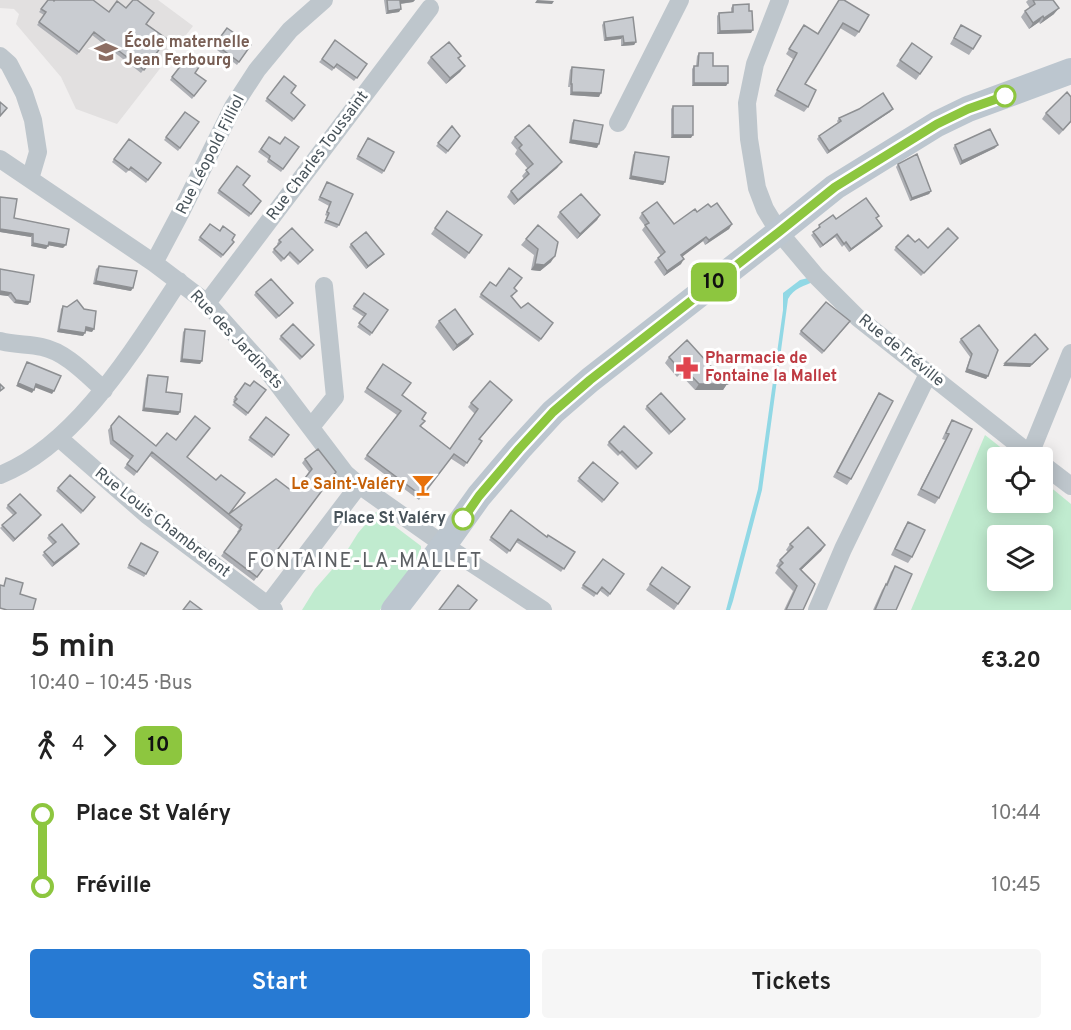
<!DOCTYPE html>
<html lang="en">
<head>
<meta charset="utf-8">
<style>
  :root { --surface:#fff; --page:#f6f6f6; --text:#222; --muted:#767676; --accent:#277ad3 }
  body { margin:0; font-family:Overpass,sans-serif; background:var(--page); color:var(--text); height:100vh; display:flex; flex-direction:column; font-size:22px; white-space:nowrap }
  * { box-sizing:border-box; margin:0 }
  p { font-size:20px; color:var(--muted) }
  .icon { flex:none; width:33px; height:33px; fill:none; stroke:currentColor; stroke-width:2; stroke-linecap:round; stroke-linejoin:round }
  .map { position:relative; height:610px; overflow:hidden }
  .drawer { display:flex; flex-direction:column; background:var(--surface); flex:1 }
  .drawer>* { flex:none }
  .badge { padding:0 12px; border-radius:9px; font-size:21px; line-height:39px }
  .controls { position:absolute; left:987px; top:447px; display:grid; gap:12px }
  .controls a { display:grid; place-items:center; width:66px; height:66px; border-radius:6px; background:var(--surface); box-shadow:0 3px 15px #0003; font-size:30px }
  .map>.badge { position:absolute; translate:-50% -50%; box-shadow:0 0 0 3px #fff }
  .legs { display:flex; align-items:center; gap:9px; height:66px; padding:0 30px; font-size:20px }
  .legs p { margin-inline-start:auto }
  .headline { display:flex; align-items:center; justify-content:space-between; height:102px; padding:0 30px }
  h1 { font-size:33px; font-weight:600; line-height:45px }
  .primary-button { display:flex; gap:12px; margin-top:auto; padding:12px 30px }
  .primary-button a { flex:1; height:69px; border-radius:6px; background:var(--accent); color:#fff; font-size:24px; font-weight:600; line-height:69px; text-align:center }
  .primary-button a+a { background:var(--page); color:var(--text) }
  ul { padding:0 30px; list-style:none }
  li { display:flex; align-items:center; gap:21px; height:72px; font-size:22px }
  li i { display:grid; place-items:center; width:9px; height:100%; margin:0 8px; background:currentColor }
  li i::after { content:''; width:15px; height:15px; margin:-8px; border:4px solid; border-radius:50%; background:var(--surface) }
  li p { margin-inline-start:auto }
  li:first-child i { background:linear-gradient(#0000 50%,currentColor 0) }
  li:last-child i { background:linear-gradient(currentColor 50%,#0000 0) }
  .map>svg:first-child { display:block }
  .education { fill:#e2e0e0 }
  .green { fill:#c0ebcf; fill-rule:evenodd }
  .water { fill:#91d8e5 }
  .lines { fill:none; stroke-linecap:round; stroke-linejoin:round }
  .street { stroke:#bec6cc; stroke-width:18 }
  .secondary { stroke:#bcc6cf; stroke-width:26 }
  .wall { fill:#adafb4 }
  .shaded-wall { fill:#8d8f92 }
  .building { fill:#c9ccd1; stroke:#8d8f92; stroke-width:1.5 }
  .line-1-casing { stroke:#fff; stroke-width:14 }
  .line-1 { stroke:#8dc63f; stroke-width:9 }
  .stop-1-dot { fill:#fff; stroke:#8dc63f; stroke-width:3 }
  .labels { text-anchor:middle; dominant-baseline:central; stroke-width:6; stroke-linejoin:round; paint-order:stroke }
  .education-label { font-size:16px; font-weight:bold; fill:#785e54; stroke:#fff; text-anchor:start }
  .street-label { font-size:16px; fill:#48535a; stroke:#fff }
  .health-label { font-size:16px; font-weight:bold; fill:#be3a42; stroke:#fff; text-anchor:start }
  .food-label { font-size:16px; font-weight:bold; fill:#c56008; stroke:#fff; text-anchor:end }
  .stop-label { font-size:16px; font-weight:bold; fill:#48535a; stroke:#fff; text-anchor:end }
  .quarter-label { font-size:20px; letter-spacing:1.5px; fill:#5c5f63; stroke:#fff }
</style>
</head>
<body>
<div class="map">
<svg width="1071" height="610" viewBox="0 0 1071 610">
  <rect width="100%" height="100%" fill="#f1efef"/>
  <path class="education" d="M0,0H158L193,26L117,124L76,109L61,77L16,24L19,14L14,9L0,8Z"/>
  <path class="green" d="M985,435L1013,457L998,458V502H1042L1043,481L1071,504V610H911ZM998,536H1042V580H998Z
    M376,512L421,546V557L380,610H302L315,589L343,557L358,533Z"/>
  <path class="water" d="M812,277L815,281C804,286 794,288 788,299L762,490L733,601L730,610H726L758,489L783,310V293L800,280Z"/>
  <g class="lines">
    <path class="street" d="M780,0L755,64L747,103L749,139L757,188L765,209L779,232L816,276L858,318L1035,458
      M0,56L9,64L24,93L33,120L38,152L30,179
      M618,123L680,0
      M0,159L154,263L207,303L267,370L345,473L359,485L444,545L543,610
      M154,263L181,212L233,107L257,70L290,30L324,0
      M207,303L430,8
      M0,341C14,345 28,344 42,347C66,352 86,374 104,390
      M311,427L335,397L324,286
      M59,438L147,515L274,610
      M1030,454L1071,353
      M1042,464L1071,486
      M0,475C77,445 135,347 179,281
      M268,605L359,485
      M817,610L843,549L928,374"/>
    <path class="secondary" d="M394,610L444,545L479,496L519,449L553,412L590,380L779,232L835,187L937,124L968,109L1071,71"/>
  </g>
  <path class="wall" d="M48,0L109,12L147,24L167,39L141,73L92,35L77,55L37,25L44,15L39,12Z
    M384,0H415L413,2L401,4L399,12L386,14Z
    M839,0L859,32L855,37L840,28L805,84L808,107L804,112L774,96L793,59L786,54L804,25L817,34Z
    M1028,0H1053L1054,14L1040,24L1039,22L1029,29L1021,17L1025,11L1030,8L1026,2Z
    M733,5L749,11L751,33L717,34V16L719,13L731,12V8Z
    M620,19L636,42L634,45L621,46V39L604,41L602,25L604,22L619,20Z
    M961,25L973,49L969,55L950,44Z
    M912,43L932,57L916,80L896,66Z
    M215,44L251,45L237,65L213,47Z
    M699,53L728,83L726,86H692V69L694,66H696L697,56Z
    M461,56L459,59L465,66L460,72L446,84L427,63L431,57Z
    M322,59L367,64L354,81L335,67L332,71L319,62Z
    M572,67L599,97L570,95V87H568L570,70Z
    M195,73L206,81L192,99L170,80L172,77Z
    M284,76L291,94L305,105L292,122L265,101Z
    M1071,97V122L1059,135L1042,119L1046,113Z
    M673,106L691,138H671V109Z
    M859,109L890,112L827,154L817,139L819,136L838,123L837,121L839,118Z
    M185,112L199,122L178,151L164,140Z
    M574,120L597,148L569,143L572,123Z
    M452,126L460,136L446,154L436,146Z
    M269,137L280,144L299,147L281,172L267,162L268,159L258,152Z
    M515,137L562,162L557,168L514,205L507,197L511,191L524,179L522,176L528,169L515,154L517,150L511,143Z
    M129,139L161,163L146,183L129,170L126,173L112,162Z
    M366,141L384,171L382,174L356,159Z
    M955,145L995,148L960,165L953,148Z
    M635,152L665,182L663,185L629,179L633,155Z
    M898,164L931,191L929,194L910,201L896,167Z
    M237,166L243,185L261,201L249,217L217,193Z
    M327,182L339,225L337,228L324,223L327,216L325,215L329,206L318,200Z
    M0,197L14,218L63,248L48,245L46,249L31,246V237L0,232Z
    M711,207L732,224L729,229L705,245L703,241L682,256L681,264L664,276L654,262L658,258L661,256L642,230L645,226L639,218L642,213L674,224L697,212Z
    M447,211L482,235L465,259L431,234Z
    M560,212L600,215L597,220L577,239L557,217Z
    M836,219H877L880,229L849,252L844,245L842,247L835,237L820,248L811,235L818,229L819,225Z
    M210,224L234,242L221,258L198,240Z
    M538,225L551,262L540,271L531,270L534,255L521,245Z
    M958,238L921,276L894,250L896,247L928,248Z
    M279,240L313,250L298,265L288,255L281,262L272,252L278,245L277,244Z
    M351,244L381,257L366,269L349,247Z
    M99,266L131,291L93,284L96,269Z
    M0,269L28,305L14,303L8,296L0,295Z
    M490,282L496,286L514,289L517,291L512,297L521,308L553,323L539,342L479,297Z
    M256,292L291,306L276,319L254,295Z
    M364,293L388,310L370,336L357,327L364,317L352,309Z
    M63,306L92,332L85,331L83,336L57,332L61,309Z
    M439,321L473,334L468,340L453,351L435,327Z
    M848,324L822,354L799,334L801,331Z
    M185,329L200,364L180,362L183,332Z
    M281,336L312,348L300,360L279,339Z
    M961,339L988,376L986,379L965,372L970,357L959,342Z
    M669,357L727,384L723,390H695L680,374L677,377L665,363Z
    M383,364L402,395L422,419L421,426L450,449L475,414L468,407L471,403L509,404L480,439L482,441L464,467L450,458L419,500L364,459L397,415L364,392Z
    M148,375L166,392L180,412L178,415L142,411L146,378Z
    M245,383L250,386L266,390L246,416L232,405L235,402L233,400Z
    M879,393L851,479L847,485L833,477L875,399Z
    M647,406L683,422L669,435L645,409Z
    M119,416L156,446L187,457L230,513L292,491L299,486L309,472L302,463L305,459L336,472L254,581L221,556L238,533L237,532L239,529L150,456L134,476L124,468L130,460L110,444L108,430Z
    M266,417L289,435L272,458L248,440Z
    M952,420L939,498L935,504L917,495L945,440L942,439L948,426Z
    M609,442L652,453L636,470L620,454L618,456L607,445Z
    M593,462L618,483L602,503L577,481Z
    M58,488L92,500L81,514L56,491Z
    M8,505L39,518L13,542L0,528L13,515L6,508Z
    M511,510L547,537L575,552L561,572L516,542L507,554L489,540Z
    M908,522L912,557L908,563L891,555L904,528Z
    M49,535L79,544L77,547L52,567L42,555L53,545L47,538Z
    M141,543L146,574L144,577L127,568Z
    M790,544L825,545L821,551L801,570L803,610H784L793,591L775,573L778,568L776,566L780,560L788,552L786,550Z
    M603,559L624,574L608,597L599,590L594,597L581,588Z
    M895,566L896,610H873L882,590L886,584L891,572Z
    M662,567L690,587L674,610L646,590Z"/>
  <path class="shaded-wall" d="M407,0H415L413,2L398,4L400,1Z
    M537,0L554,1L552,4L535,3Z
    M1059,8L1054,14L1040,24L1044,18Z
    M401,9L399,12L386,14L388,11Z
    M1043,16L1039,22L1029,29L1033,23Z
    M753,30L751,33L717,34L720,31Z
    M623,36L621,39L604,41L606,38Z
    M636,42L634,45L621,46L624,43Z
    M465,66L460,72L446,84L450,78Z
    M694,83H728L726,86H692Z
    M572,92L601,93L599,97L570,95Z
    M893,109L890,112L827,154L829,151Z
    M673,135H693L691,138H671Z
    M571,140L599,144L597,148L569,143Z
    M998,145L995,148L960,165L962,161Z
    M562,162L557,168L514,205L518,200Z
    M631,176L665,182L663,185L629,179Z
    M931,191L929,194L910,201L912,198Z
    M600,215L597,220L577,239L580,234Z
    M732,224L729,229L705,245L709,240Z
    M882,226L880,229L849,252L851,249Z
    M0,229L33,234L31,237L0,232Z
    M837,234L835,237L820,248L823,245Z
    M706,237L703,241L678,260L681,255Z
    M49,242L66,245L63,248L47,245Z
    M33,243L48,246L46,249L31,246Z
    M384,254L381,257L366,269L368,266Z
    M555,256L551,262L540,271L531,270L535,264Z
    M684,259L681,264L664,276L667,271Z
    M96,281L133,288L131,291L93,284Z
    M0,291L11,293L8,296L0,295Z
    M16,300L30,302L28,305L14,303Z
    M86,327L94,329L92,332L84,330Z
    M59,329L85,333L83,336L57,332Z
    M473,334L468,340L453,351L457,345Z
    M1048,349L1030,367L1003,366L1005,363Z
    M182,359L202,361L200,364L180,362Z
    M967,369L988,376L986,379L965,372Z
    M18,383L34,390L32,393L16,386Z
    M36,384L54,391L52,394L34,387Z
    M699,384H727L723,390H695Z
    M144,408L180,412L178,415L142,411Z
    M41,515L39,518L13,542L15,539Z
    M79,544L77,547L52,567L54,563Z
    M825,545L821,551L796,575L800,569Z"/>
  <path class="building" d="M48,0H53L54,1L55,0H93L109,12L117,1L126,8L133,0H137L154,13L146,24L167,39L144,70L94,32L79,52L39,22L46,12L41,9Z
    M387,0H407L400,1L401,9L388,11Z
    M839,0H844L869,15L859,32L843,23L805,84L816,90L808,107L777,90L797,53L789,49L804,25L818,34Z
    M1033,0H1053L1059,8L1044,18L1043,16L1033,23L1025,11L1035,4Z
    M749,4V11H752L753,30L720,31L719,13L733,12V5Z
    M633,17L636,42L624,43L623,36L606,38L604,22Z
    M961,25L981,36L973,49L954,38Z
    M227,28L251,45L239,62L215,44Z
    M335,40L367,64L357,78L337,64L334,68L322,59Z
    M449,42L461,56L458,58L465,66L450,78L431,57Z
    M912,43L932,57L920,74L900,60Z
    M699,53H713V66H728V83H694V66H698Z
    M189,55L201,64L195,73L206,81L194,96L172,77Z
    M572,67L604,70L601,93L572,92V84H571Z
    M284,76L296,86L291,93L305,105L294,119L267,98Z
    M1067,92L1071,97V121L1063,130L1046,113Z
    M883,93L893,109L829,151L819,136L841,121L839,118L859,109Z
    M0,102L7,108L0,116Z
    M673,106H693V135H673Z
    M185,112L199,122L180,148L166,137Z
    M574,120L603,125L599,144L571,140Z
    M529,125L562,162L518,200L511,191L529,174L526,170L533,164L519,148L522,145L515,137Z
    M452,126L460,136L448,151L438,143Z
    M990,129L998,145L962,161L955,145Z
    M269,137L280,144L285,137L299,147L283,169L269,159L270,156L261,149Z
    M368,138L394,152L384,171L358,156Z
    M129,139L161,163L148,180L131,167L129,170L114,159Z
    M635,152L669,157L665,182L631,176Z
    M917,154L931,191L912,198L898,164Z
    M237,166L250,176L243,185L261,201L251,214L219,190Z
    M327,182L353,194L339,225L326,220L329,213L327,212L331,202L320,197Z
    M581,194L600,215L580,234L560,212Z
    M0,197L17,199L14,218L69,229L66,245L49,242L48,246L33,243V234L0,229Z
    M866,198L879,216L876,218L882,226L851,249L846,242L844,244L837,234L823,245L813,232L820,227L819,225L833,215L836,219Z
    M657,202L674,224L695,209L697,212L708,204L711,207L717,203L732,224L709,240L706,237L681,255L684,259L667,271L658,258L665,252L645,225L649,223L642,213Z
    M447,211L482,235L469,253L435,228Z
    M210,224L220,231L223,226L235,235L232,240L234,242L223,255L200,237Z
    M538,225L558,242L555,256L544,265L535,264L538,249L526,239Z
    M292,228L313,250L300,262L290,252L284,259L274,249L281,242L279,240Z
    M948,228L958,238L924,273L896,247L908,235L915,242L919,239L928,248Z
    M366,232L384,254L368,266L351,244Z
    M99,266L137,271L133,288L96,281Z
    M509,268L522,278L514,288L517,291L511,296L521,308L528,303L553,323L541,339L481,294L490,282L496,286Z
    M0,269L34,275L30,302L16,300L11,293L0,291Z
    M271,279L293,303L279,316L256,292Z
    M364,293L388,310L372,333L359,323L366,314L354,306Z
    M77,300L84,309L96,311L94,329L86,327L85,333L59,329L63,306L67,307Z
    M826,302L850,321L824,351L801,331Z
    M455,309L473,334L457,345L439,321Z
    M293,324L314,345L302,357L281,336Z
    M979,325L998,350L988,376L967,369L972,354L961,339Z
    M185,329L205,331L202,361L182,359Z
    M1035,334L1048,349L1032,364L1005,363Z
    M687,340L727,384H699L684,368L681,371L669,357Z
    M27,362L61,376L54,391L36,384L34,390L18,383Z
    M383,364L411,383L402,395L426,413L422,419L425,421L420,426L450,449L478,409L471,403L490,381L512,400L479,439L482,441L467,463L454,454L422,496L367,455L401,411L367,388Z
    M148,375L168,377L166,392L182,394L180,412L144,408Z
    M254,381L266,390L248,413L234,402L237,399L235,397L245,383L250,386Z
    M0,384L4,388L0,391Z
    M661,393L685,419L671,432L647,406Z
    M879,393L893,401L851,479L837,472Z
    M119,416L156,446L167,433L176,440L195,416L210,428L187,457L216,480L221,475L245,493L229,514L276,479L292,491L297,485L299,486L312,469L305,459L318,449L336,472L257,577L224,552L241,529L240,528L242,525L152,452L137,472L127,464L133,456L113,440L111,426Z
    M266,417L289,435L274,455L250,437Z
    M952,420L972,429L939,498L921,489L949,434L946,433Z
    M624,426L652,453L638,467L622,451L620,453L609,442Z
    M593,462L618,483L604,500L579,478Z
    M70,475L95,497L83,511L58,488Z
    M20,494L41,515L15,539L2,525L16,513L8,505Z
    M511,510L547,537L548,535L575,552L564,569L518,539L510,551L491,537Z
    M908,522L925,530L912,557L895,549Z
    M62,524L79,544L54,563L44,552L56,542L49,535Z
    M808,527L825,545L800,569L815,584L803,610H786L797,586L779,567L783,563L780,560L793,547L790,544Z
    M141,543L158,552L146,574L129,565Z
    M603,559L624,574L610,594L602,587L597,594L583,585Z
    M895,566L912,574L896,610H875L886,584L887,585Z
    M662,567L690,587L678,604L650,584Z
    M6,578L23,583L20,594L36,599L33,610H7L0,608V585L4,586Z
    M458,585L477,600L469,610H439Z
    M190,601L202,610H183Z"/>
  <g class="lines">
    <g class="line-1-casing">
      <path id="line-1" d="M463,519L479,496L519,449L553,412L590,380L779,232L835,187L937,124L968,109L1005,96"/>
    </g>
    <use href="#line-1" class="line-1"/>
  </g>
  <defs>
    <g id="school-bare" transform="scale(1.8)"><path d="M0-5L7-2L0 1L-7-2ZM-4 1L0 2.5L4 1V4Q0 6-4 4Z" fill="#8d6e63" stroke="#fff" stroke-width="2.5" paint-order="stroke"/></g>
    <g id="pharmacy-bare" transform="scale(1.8)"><path d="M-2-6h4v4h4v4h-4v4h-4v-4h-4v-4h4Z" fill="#e0444e" stroke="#fff" stroke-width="2.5" paint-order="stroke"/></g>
    <g id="bar-bare" transform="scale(1.8)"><path d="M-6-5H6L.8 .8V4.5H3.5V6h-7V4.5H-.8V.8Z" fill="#e8710a" stroke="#fff" stroke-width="2.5" paint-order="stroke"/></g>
  </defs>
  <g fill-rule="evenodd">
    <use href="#school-bare" x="106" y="52"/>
    <use href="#pharmacy-bare" x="687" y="368"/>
    <use href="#bar-bare" x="423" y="485"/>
  </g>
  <g class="stop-1-dot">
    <circle cx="1005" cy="96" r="10"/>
    <circle cx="463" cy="519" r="10"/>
  </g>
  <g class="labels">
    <g class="education-label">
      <text x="124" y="43">École maternelle<tspan x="124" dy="18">Jean Ferbourg</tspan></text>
    </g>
    <g class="street-label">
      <text transform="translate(211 155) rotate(-63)">Rue Léopold Filliol</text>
      <text transform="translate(318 156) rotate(-53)">Rue Charles Toussaint</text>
      <text transform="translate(236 340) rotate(47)">Rue des Jardinets</text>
      <text transform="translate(901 351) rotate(39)">Rue de Fréville</text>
      <text transform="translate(162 523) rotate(38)">Rue Louis Chambrelent</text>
    </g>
    <g class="health-label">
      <text x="705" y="359">Pharmacie de<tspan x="705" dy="18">Fontaine la Mallet</tspan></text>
    </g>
    <g class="food-label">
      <text x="405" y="485">Le Saint-Valéry</text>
    </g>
    <g class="stop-label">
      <text x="446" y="519">Place St Valéry</text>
    </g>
    <g class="quarter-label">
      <text x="365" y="562">FONTAINE-LA-MALLET</text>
    </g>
  </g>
</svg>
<div class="controls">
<a><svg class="icon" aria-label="locate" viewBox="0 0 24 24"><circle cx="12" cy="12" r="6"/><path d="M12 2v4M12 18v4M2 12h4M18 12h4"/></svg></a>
<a><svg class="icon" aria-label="layers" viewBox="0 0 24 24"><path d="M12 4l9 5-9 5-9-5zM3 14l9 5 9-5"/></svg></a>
</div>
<b class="badge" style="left:714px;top:282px;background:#8dc63f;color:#111">10</b>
</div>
<section class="drawer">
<div class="headline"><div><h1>5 min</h1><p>10:40 – 10:45 · Bus</p></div><b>€3.20</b></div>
<div class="legs"><svg class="icon" aria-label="walk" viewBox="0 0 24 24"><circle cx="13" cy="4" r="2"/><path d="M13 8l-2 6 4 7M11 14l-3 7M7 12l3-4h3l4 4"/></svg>4<svg class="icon" aria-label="forward" viewBox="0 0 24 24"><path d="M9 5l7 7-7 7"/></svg><b class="badge" style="background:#8dc63f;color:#111">10</b></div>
<ul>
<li><i style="color:#8dc63f"></i><b>Place St Valéry</b><p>10:44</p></li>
<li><i style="color:#8dc63f"></i><b>Fréville</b><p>10:45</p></li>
</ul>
<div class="primary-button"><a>Start</a><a>Tickets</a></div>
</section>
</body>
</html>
